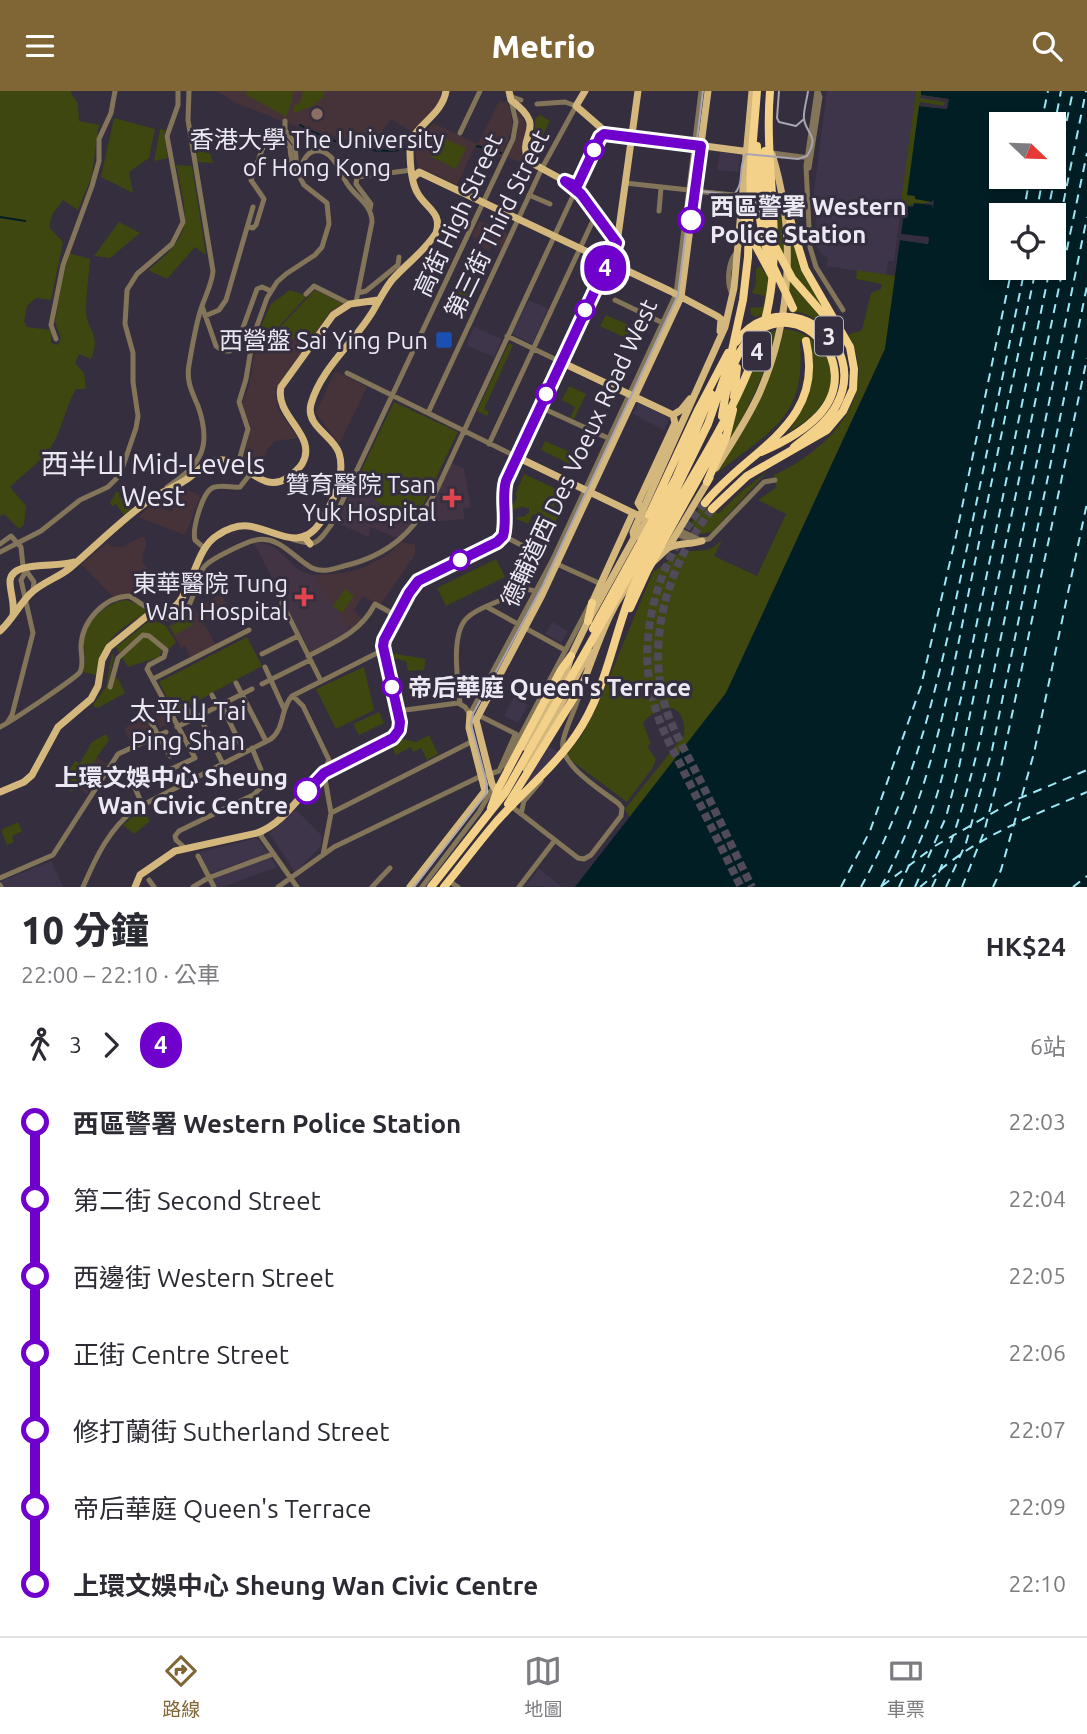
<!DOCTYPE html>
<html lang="zh-TW">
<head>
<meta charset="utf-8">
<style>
  :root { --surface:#fff; --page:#f7f7f7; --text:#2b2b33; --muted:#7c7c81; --line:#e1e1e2; --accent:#806535 }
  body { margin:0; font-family:Ubuntu,"Noto Sans TC",sans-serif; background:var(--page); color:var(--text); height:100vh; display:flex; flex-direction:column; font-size:26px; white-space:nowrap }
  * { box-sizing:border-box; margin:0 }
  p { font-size:23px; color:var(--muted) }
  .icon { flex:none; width:38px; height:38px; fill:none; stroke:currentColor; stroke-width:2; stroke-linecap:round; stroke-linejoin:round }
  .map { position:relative; height:796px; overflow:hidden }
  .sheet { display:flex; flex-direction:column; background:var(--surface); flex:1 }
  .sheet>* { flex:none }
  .badge { padding:0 14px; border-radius:23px; font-size:24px; line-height:46px }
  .needle { width:46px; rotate:113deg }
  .controls { position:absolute; left:989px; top:21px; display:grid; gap:14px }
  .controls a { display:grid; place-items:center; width:77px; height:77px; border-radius:0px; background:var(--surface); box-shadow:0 4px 10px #0003; font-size:35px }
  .map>.badge { position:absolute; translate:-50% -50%; box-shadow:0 0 0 4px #fff }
  .legs { display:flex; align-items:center; gap:10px; height:77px; padding:0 21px; font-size:23px }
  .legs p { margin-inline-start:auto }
  .overview { display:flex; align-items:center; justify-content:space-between; height:119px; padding:0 21px }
  h1 { font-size:38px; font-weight:800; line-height:52px }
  ul { padding:0 21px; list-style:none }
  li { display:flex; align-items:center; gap:24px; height:77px; font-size:26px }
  li i { display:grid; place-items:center; width:10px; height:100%; margin:0 9px; background:currentColor }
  li i::after { content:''; width:18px; height:18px; margin:-9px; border:5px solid; border-radius:50%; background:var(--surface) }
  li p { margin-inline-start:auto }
  li:first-child i { background:linear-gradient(#0000 50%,currentColor 0) }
  li:last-child i { background:linear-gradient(currentColor 50%,#0000 0) }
  header { display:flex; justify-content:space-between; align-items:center; height:91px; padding:0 21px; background:var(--accent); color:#fff; font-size:32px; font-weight:800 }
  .dock { display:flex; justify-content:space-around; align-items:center; height:98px; border-top:2px solid var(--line); background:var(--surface); font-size:19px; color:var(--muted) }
  .dock a { display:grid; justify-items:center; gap:4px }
  .dock .active { color:var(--accent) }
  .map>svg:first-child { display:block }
  .built { fill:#3e354b }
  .education { fill:#463339 }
  .medical { fill:#423442 }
  .green { fill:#3e470f }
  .water { fill:#001e24; fill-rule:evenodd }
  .pier { fill:#342e3e }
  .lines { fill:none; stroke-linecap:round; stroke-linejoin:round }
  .stream { stroke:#001e24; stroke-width:2 }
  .ferry { stroke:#9de9f7; stroke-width:2; stroke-dasharray:9 7; stroke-linecap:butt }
  .highway-tunnel { stroke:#504a59; stroke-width:8; stroke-dasharray:8 4; stroke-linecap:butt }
  .minor { stroke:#837559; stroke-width:5 }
  .major { stroke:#d4b77c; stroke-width:7 }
  .highway { stroke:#f4d189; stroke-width:8 }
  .tram { stroke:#a8a4b0; stroke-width:2 }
  .line-1-casing { stroke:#fff; stroke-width:16 }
  .line-1 { stroke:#7000cc; stroke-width:10 }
  .education-dot { fill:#8d6e63; stroke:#342e3e; stroke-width:2.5 }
  .stop-1-dot { fill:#fff; stroke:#7000cc; stroke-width:3.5 }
  .transit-dot { fill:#1a4fb4; stroke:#342e3e; stroke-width:2.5 }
  .health-dot { fill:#e0444e; stroke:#342e3e; stroke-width:2.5 }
  .labels { text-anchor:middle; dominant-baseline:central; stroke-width:6; stroke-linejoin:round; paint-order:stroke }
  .shield { fill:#342e3e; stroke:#b6b1bd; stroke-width:2 }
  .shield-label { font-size:23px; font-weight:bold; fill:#ede9f3 }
  .poi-label { font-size:24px; fill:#ede9f3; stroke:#342e3e; text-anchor:end }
  .stop-label { font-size:24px; font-weight:bold; fill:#ede9f3; stroke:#342e3e; text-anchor:start }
  .street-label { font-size:24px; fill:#ede9f3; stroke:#342e3e }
  .neighbourhood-label { font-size:26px; fill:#ede9f3; stroke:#342e3e }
  .quarter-label { font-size:28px; fill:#ede9f3; stroke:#342e3e }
</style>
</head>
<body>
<header><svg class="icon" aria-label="menu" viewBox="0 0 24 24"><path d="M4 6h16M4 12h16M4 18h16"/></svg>Metrio<svg class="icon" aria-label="search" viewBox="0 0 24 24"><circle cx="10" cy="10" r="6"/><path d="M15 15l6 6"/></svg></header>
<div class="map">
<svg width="1087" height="796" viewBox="0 0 1087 796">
  <rect width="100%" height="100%" fill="#342e3e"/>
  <path class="built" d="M827,0H916L894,170H888L886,184L826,175L828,167L821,163L817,156L814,100Z
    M720,61L741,64L738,81L717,79Z
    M529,209L548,218L532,253L512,243Z
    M474,236L502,248L494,266L466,254Z
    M638,312L669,327L664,339L633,323Z
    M552,531L568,540L561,552L545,543Z
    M514,606L528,614L518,632L504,625Z
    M545,653L560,662L535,697L526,689Z
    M296,719L322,745L320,756L295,781L269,742Z
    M257,747L268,762L209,783L200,761Z
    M271,766L277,776L223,796H217L212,787Z
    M51,770L63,796H2L0,791Z
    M539,778L562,796L525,795Z"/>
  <path class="education" d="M217,0H441L440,9L426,28L412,41L391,28L374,53L354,48L353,50L292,34L236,12Z
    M499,10L508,12L513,34L501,67L475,55L457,94L418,76L415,63L416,51L419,44L425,42L433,32L478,53Z
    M519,21L527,35L521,63L523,67L521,72L508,66L518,40L517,22Z
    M479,130L502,138L508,144L501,159L492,155L489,160L480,155L482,150L472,145Z
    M315,198L345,213L333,220L326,228L276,297L277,317L298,347L275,350L267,358L259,382L242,371L251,336L242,313L249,295L258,244L261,236L275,241Z
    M335,280L367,296L339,353L316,322Z
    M181,397L201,404L185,444L138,426L157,409L163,417L172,421Z
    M141,446H144L147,453L142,465L143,472L155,486L132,498V502L114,507L81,473L107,452L112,456H122Z
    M401,451L415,454V464L380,514L363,505L354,519L362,528L352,539L343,531L313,484L344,482L362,477L388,464Z
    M221,503L229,517L207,529L200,515Z
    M195,517L216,554L191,568L185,555L181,557L168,535Z
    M162,612L171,632L160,637L151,618Z
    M146,627L154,643L132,654L124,637Z
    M96,666L106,673L87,703L77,696Z"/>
  <path class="medical" d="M451,372L464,378L471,416L463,418L465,428L430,431L423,427Z
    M359,384L416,429L398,447L370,436L369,446L337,432Z
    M254,452H263L276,457L300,480L313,484L351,540L311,563Z"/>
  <path class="green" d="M0,0H71V3L78,12L79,30L100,34L98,38L92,85L78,119L63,109L53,122L49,136L63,151L51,209L36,207L27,215L24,230L27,236L51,239V252L57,254L61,248L55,231L63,183L69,162L90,168C89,185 86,202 86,219C86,240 102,241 91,268L79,263L75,272L84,282L86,298H76C65,316 63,338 51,356C41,371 23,383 10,396L26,415L24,434L19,438L4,423L0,425Z
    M247,0H293L292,9L286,26L245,3Z
    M303,0H324L323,6L313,15L294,22V15L300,11Z
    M916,0H921V3L949,8L932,111L905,115L904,125L899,124Z
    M540,24L550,30L532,64L529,60L535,37V28Z
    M114,27L155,38L149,67L129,81L133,102L101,86Z
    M160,38L165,39L164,45L168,67L154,70Z
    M193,42C204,51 210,58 213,72L197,71Z
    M440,45L466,57L456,78L430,65Z
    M176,74L192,75L206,164L195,156L167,188L148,179C196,142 187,128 176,74Z
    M774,92L781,126L784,169L777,153Z
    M787,125L802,179L826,222L789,179Z
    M119,131L140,142L110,167L94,165Z
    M760,175L770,188L764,224L755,226L751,223L750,217L763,216L765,205L752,202L756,193V178Z
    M857,179L896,185L885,258L726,602L630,727L625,718L684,644C687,611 661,610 643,632L651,653L647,655L656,668L653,676L627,711L565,665L582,644L597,616L653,481L680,461L706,459L714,456L722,449L714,465L757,485L786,423L758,409L776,397L774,384C826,361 883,304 848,244L862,239L871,202L881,198L882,193L856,188Z
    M466,183L476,188L461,218L452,214Z
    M789,187L824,227L820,230L803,222L786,220L797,215L789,198Z
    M290,199L307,205L275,240L261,235L271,213Z
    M315,199L343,213L331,219L307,252L276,241Z
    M606,224L640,239L634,251L600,235Z
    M783,238C822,240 845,280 822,313C814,326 801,333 788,342L804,314L810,300L813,270L810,249L800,251C806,329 770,339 717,382L747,333Z
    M777,239C766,282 749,315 728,354L737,310L765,242Z
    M509,252L513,254L484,318L489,321L487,325L477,320Z
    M569,295L586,303L574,328L570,327L575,316L562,309Z
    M394,311L458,341L416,429L378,412L359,384Z
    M545,350L574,363L570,373L541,359Z
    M768,380L712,441L701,443L693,438L692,431L702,409L718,423L742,400Z
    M524,383L561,400L551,422L558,426L555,433L533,423L528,433L515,427L526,425V423L529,422V417H525L524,415L509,420V411L514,413L517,405L515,404Z
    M116,401H119V406L124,408L132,418L124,424L116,413L112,415L110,412Z
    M496,468L505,486L446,515L437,497Z
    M345,498L354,505L342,522L333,515Z
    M126,509L138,513L148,521C120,537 101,550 96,584L83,581C86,571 84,563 84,552C84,532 106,511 126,509Z
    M190,526L194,533L175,544L170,535Z
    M152,528L166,535L176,551L169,558L162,560L159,566L128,576L116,556Z
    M247,546L262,575L175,622L159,591Z
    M391,562L426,568L424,579L408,580L406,570L392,567Z
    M112,563L114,565L108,596L115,586L118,587L125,602L98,617L94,616L93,614L106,596Z
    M364,576L374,619L336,638L316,598Z
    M379,621L384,632L359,644L353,633Z
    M106,643L109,649L72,701L60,694L75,670L80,672L92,651Z
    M429,644L438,663L427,669L421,657L413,661L411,656L396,664L391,654L403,648L416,651Z
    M142,718L150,730L134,743L123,734Z
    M18,731L22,740L12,745L14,751L7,754L1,739Z"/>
  <path class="water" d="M921,0H1087V796H575L726,602L885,258L900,149L928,153L929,147L901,143L905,115L913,116L914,112L932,114L933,118L934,108L932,111L915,108V105L907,104L919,15L947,18L948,8L921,4ZM1001,33H1054V86H1001ZM1001,124H1054V177H1001Z"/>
  <path class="pier" d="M921,4L949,8L947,18L919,15L920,11L944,15L945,11L920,7Z
    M901,143L929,146L928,153L900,149Z"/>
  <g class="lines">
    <path class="stream" d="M300,34C330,51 371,65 405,58
      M477,55L501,62
      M0,126L25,130"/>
    <path class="ferry" d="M1041,33L1048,0
      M1054,37L1061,0
      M1023,124L1030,86
      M1036,124L1043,86
      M1047,124L1073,0
      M1054,158L1086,0
      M935,755L1013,710L1087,679
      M940,779C983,743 1037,723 1087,701
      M882,795L931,758
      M841,796L870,740L921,595L956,445L1012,177
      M861,796C919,691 943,569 968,452C987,361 1006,269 1025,177
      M881,796C931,702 949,598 970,495C992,389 1014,283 1036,177
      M899,796C911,770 924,743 933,716C946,678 953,638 963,599L1050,177
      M915,796L946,726L959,676L1087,62
      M920,796L936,783
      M932,796C954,751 967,702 979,653L1087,126
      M946,796L966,752L992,659L1087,195
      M962,796L984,741L1001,676L1087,267
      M993,796L1001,779L1034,662L1087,412
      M1073,796L1087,785"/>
    <path class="highway-tunnel" d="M705,412C658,469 632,550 657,622C663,642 675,662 684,681C703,719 722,758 741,796
      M712,418C668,474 645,548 666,618C673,640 686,661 696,681C715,719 733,758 752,796"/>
    <path class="minor" d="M817,0L806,75L810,156L816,176L843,219
      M509,5L521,9
      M460,42L480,0
      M772,62L810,67
      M809,77L820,6L818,1
      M297,81C303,74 304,63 314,60C334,57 340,83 348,94C357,107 372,114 372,131L356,211
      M625,92L689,99
      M695,100L743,105
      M529,104L550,113
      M370,118L371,113L356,93L357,86L412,79
      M659,120L661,97
      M249,136L253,137L256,134L264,108L251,89L269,40H276L290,56L292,80L297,81
      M358,202L366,200L398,174L399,166
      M306,203L314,195L350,213
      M732,203C726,191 728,170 737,161
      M615,209L665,233
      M202,215L216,255L223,260H230L237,253L257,198L262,196L271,200
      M205,225L219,219L226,209L253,116
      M507,245L561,271
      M56,248L51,234L63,174L92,95L99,70V48L111,22L115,0
      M347,282L517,366
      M540,316L610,348
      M428,322L541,79L576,15L565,11L537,13
      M489,353L596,123
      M238,373L248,338L239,311L246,288L253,246L267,207L277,191L286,183L315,164L322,156L329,133L327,112L304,94L297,81L295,53L285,39V30
      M167,396C202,374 212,355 198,315C192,301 186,290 189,274C192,256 195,238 200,221C204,207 212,194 213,180L188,29L189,0
      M679,439L700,449
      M677,443L694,450L709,448L764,391L775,389
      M504,445L542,465
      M292,448C317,456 317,453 331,434L513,48L516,31L511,9
      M0,453L11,445L21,456L23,475L34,491L33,500
      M203,456L195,449C192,438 202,403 212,397C221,393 232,397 240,396L251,382
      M0,461L41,440L80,409L108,396L117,387L123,375L136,337L138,325L133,291V262L125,233L127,199L137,183L172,153L183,131L167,45L178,14V0
      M557,473L601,493
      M282,512L321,590
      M487,516L565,559
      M262,563L298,545
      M308,565C335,551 360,542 375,513L397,525
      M265,576L284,618
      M153,588L249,539
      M236,592L266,650
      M262,593L310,569
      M110,596L118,567L143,544L149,545L166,559L164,566L149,574L147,578L195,667L137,694L135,697L142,713
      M212,604L218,616
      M293,605L303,615L329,669L324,682L331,722L323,764
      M460,612C458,591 450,543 467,527C476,518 490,514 501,509C513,503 524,494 536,501
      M187,617L193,628
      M224,619L244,661
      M398,620L458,612L465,616L470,623L552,470L676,203L701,0
      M478,624L516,643
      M148,626L170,665
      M7,632L12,624L33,542L21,489L27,478
      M203,632L223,673
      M0,636C9,632 76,587 80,581C84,573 81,564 81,555C82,530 104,506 129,505C141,511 153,524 166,527C193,534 194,490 204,476C210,468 246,451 256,449C279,444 294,467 312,477C323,482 333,478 344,475C391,464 416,439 438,396L572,107L581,103
      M177,636L252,598
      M506,677L509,666L589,515
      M511,715L578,767L584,768L591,764L621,725L622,717L619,713C603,700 558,674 563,650C567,632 577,616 581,598
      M331,722L473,650
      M521,723L524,710L541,690
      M262,741L261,745L297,796
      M185,757L176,749L175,745L179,740L253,704L263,695L264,686L252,657
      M198,765L214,796
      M0,787L53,764L118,663L166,641
      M149,789L154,796
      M449,790L458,796
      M0,794L1,796
      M83,796C96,766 109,738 135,718L271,648C285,637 280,618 292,605L383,559
      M193,796L208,787L273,763
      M278,796L334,756L477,687L499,680L515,644
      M372,796L390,777
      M422,796L479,721L493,697
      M519,796L555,749"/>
    <path class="major" d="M509,0L511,9C549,38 517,41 528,70L565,90L581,103L617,152
      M585,0L576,15L607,42L750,61
      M413,87L419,81L670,200L717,225L721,228L720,240
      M571,93L577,95L600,46L607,42
      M617,152L619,169L624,177
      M561,271L673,324
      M673,324L681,319L690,308
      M517,366L654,432
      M716,377C731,353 747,329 759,303C792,229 796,140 772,63
      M643,420L638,412L675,332L673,324
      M304,445L310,453
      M634,447L639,443L649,425
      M668,457C680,451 690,454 702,450
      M652,472L668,457L710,387
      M592,512L633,422
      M156,521C193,526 189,460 218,444C227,438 237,434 248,435C275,438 299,462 320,432C332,414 346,384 339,362C333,344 305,335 311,313C321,277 354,252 373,220C379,210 384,199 392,189C406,173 425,160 436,142C443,121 425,117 417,101C411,90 410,71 410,58C410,36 442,26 446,0
      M13,524C15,511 10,502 10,490C11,469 56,477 74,471
      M0,540C12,529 19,514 30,503C42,491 58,487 70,477C96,455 124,426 151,408C162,401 173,397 184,390C193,385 200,376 210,371C240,358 259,406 287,387C293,383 298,379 302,373C319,344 274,326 281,296L333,224L350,213L378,209
      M583,592C597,557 610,511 637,484
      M526,657L566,582L571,565L588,530L634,447L633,441L725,236L734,197L752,0
      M526,678L585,569L592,562
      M0,701L24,691L32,684L58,636L91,608L98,595L102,569L109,556L147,525L158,520
      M498,703L492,693L476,629L542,504L681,206L708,0
      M135,796L140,784L175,760L257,742C289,730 300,699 326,681C346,667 371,658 393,647C400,640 401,634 400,625L383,559L385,546L409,502L418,490L497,451L504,445C508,427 501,408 506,390L617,152L638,0
      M410,796L485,700L469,637L470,623"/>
    <path class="highway" d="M757,55C758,91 756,129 768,163C775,181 785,199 793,217
      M765,60L764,95L769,134
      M742,111L746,132
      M750,144L772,185
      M776,157L792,187L832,233
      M736,251C782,190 872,249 836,315C827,332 809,344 794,356
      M734,306L737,277
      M722,325C726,299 731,266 751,246C798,201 866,273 819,324C803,341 782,352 761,361
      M707,391L726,347L733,319
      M705,412C748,358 826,334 806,250
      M712,418L747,385L827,339L843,320L853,298L854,278L850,256L805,178L783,105
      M649,424L698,319L728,262
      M630,517L647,480L710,366L719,345
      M588,530L592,512
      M593,538L676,387L711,303
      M508,713L583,592
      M491,717L498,698L561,579L571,565
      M431,796L505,702L665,421L708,333L729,273L743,209L748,166L751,73L757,0
      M444,796C462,774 479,751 497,730C523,701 554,676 576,644C608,598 614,538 637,487C679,396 751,311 769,211C782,141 764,70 770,0"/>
    <path class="tram" d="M779,0L777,27L779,31L796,35L804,28
      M692,108L699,100L733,104C746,93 737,76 746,63L798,68L807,65C820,45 806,43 804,28C803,20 807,9 808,0
      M414,796L486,703L487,693L471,633L473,623L543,494L678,204L703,0"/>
  </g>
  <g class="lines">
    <g class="line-1-casing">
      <path id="line-1" d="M307,700L324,682L393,647L399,639L400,631L383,555L384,549L409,502L418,490L497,451L503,445C508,427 501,408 506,390L617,152L581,103L565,90L577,95L600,46L604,43L701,55L691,129"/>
    </g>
    <use href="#line-1" class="line-1"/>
  </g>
  <circle class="education-dot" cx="317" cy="23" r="7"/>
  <g class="stop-1-dot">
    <circle cx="594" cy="59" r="9"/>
    <circle cx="691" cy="129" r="12"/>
    <circle cx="585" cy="219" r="9"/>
    <circle cx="546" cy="303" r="9"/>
    <circle cx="460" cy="469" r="9"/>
    <circle cx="392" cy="596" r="9"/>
    <circle cx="307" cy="700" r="12"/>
  </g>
  <rect class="transit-dot" x="435" y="240" width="18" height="18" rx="3.5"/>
  <g class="health-dot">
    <path d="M448.5 396.5h7v7h7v7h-7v7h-7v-7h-7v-7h7z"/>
    <path d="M300.5 495.5h7v7h7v7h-7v7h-7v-7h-7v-7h7z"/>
  </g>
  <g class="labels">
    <g class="shield">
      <rect x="815" y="225.5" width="28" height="39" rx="5"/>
      <rect x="743" y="240.5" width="28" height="39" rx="5"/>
    </g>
    <g class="shield-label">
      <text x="829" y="245">3</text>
      <text x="757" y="260">4</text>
    </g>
    <g class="poi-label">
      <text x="317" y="48" text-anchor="middle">香港大學 The University<tspan x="317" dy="28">of Hong Kong</tspan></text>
      <text x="428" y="249">西營盤 Sai Ying Pun</text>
      <text x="436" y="393">贊育醫院 Tsan<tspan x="436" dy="28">Yuk Hospital</tspan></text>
      <text x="288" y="492">東華醫院 Tung<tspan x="288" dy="28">Wah Hospital</tspan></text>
    </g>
    <g class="stop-label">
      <text x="710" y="115">西區警署 Western<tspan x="710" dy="28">Police Station</tspan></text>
      <text x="408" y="596">帝后華庭 Queen's Terrace</text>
      <text x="288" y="686" text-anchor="end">上環文娛中心 Sheung<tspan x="288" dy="28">Wan Civic Centre</tspan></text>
    </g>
    <g class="street-label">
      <text transform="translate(458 124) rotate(-65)">高街 High Street</text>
      <text transform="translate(497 133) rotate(-64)">第三街 Third Street</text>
      <text transform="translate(579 362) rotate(-65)">德輔道西 Des Voeux Road West</text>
    </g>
    <g class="neighbourhood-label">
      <text x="188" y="619">太平山 Tai<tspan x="188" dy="30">Ping Shan</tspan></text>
    </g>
    <g class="quarter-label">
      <text x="153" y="372">西半山 Mid-Levels<tspan x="153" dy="32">West</tspan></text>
    </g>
  </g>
</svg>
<div class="controls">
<a><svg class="needle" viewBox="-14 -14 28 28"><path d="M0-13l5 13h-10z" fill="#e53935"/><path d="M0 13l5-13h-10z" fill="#7c7c81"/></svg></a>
<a><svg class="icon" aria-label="locate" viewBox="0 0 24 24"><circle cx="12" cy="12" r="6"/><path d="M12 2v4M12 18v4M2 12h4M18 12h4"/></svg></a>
</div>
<b class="badge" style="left:605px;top:177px;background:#7000cc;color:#fff">4</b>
</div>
<section class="sheet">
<div class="overview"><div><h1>10 分鐘</h1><p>22:00 – 22:10 · 公車</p></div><b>HK$24</b></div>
<div class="legs"><svg class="icon" aria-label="walk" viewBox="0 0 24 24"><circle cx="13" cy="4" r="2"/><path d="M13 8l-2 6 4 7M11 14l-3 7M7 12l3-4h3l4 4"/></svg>3<svg class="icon" aria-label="forward" viewBox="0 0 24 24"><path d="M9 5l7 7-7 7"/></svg><b class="badge" style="background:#7000cc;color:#fff">4</b><p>6站</p></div>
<ul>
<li><i style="color:#7000cc"></i><b>西區警署 Western Police Station</b><p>22:03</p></li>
<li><i style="color:#7000cc"></i><span>第二街 Second Street</span><p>22:04</p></li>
<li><i style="color:#7000cc"></i><span>西邊街 Western Street</span><p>22:05</p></li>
<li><i style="color:#7000cc"></i><span>正街 Centre Street</span><p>22:06</p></li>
<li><i style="color:#7000cc"></i><span>修打蘭街 Sutherland Street</span><p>22:07</p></li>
<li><i style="color:#7000cc"></i><span>帝后華庭 Queen's Terrace</span><p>22:09</p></li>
<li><i style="color:#7000cc"></i><b>上環文娛中心 Sheung Wan Civic Centre</b><p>22:10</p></li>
</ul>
</section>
<nav class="dock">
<a class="active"><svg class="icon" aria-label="directions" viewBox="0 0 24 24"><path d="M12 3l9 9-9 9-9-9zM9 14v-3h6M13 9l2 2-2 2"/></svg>路線</a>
<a><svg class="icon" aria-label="map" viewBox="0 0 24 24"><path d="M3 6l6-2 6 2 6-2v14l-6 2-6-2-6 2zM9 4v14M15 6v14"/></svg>地圖</a>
<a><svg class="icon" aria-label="tickets" viewBox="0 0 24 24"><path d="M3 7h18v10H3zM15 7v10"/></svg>車票</a>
</nav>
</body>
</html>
